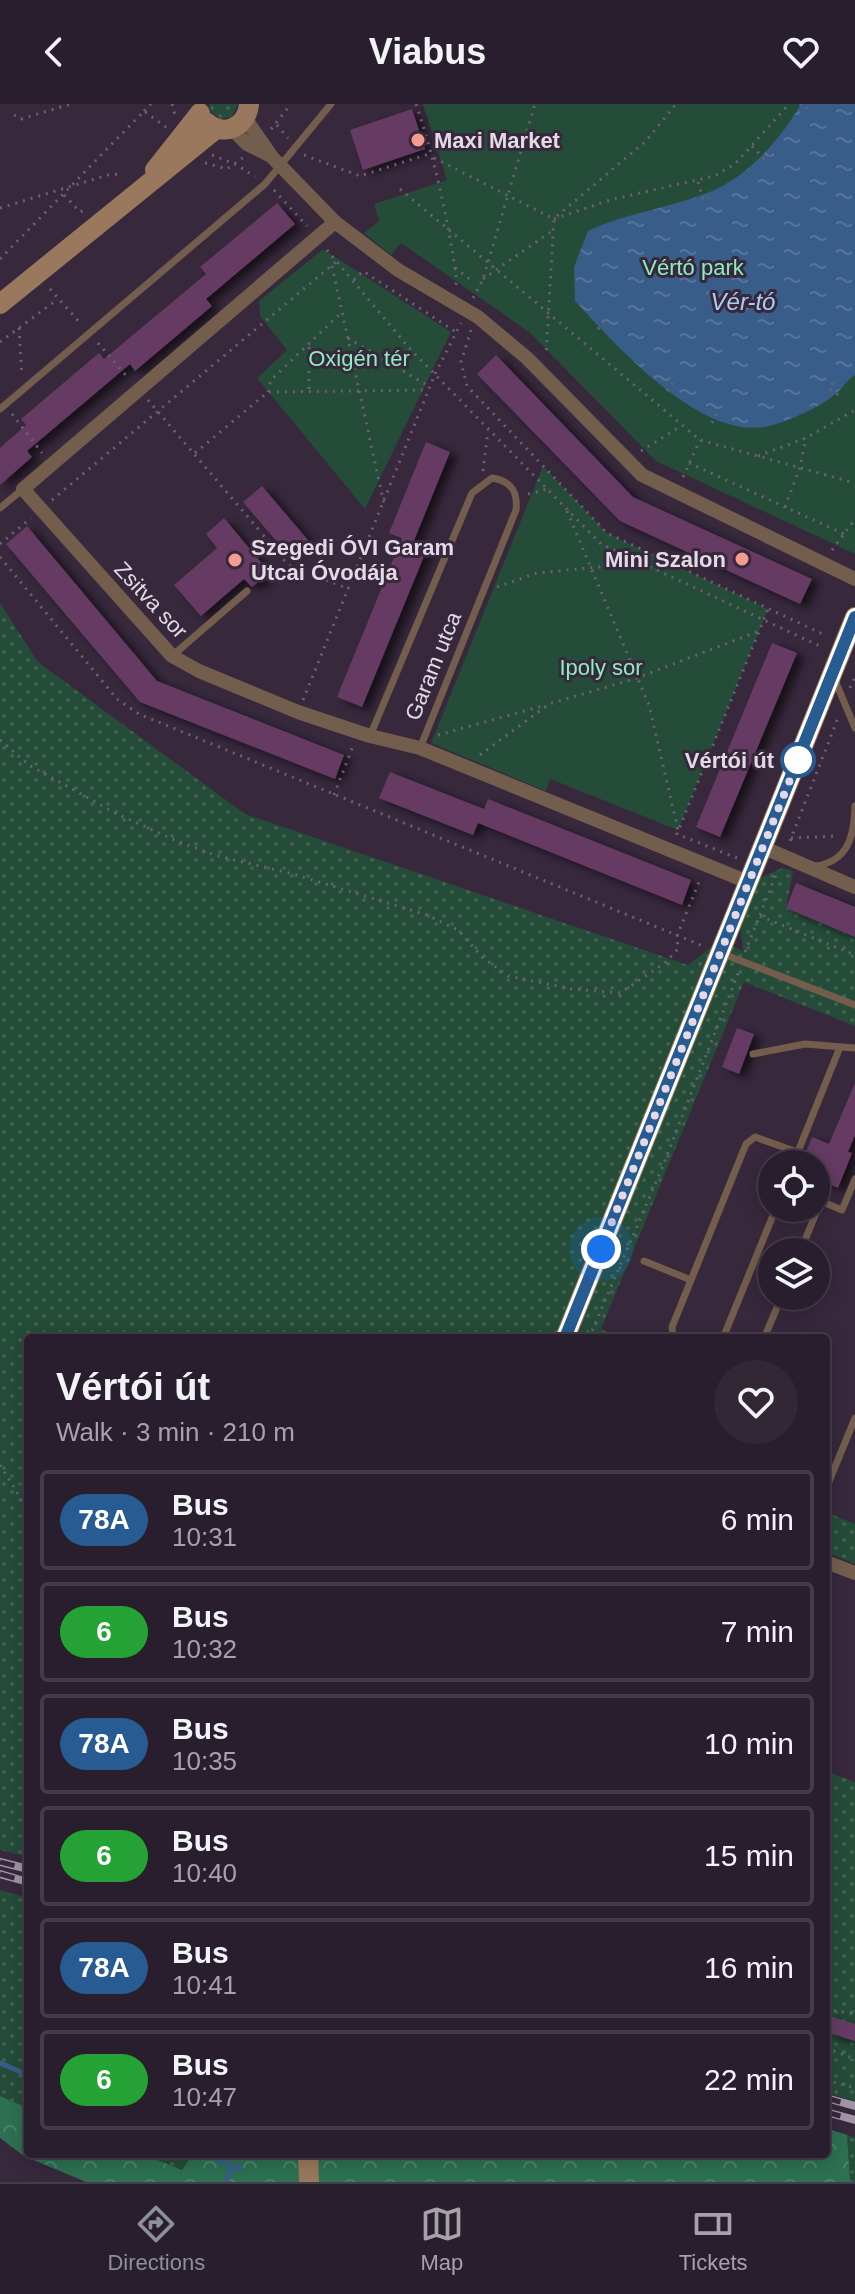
<!DOCTYPE html>
<html lang="en">
<head>
<meta charset="utf-8">
<style>
  :root { --surface:#291e2d; --page:#312735; --text:#f1f3f6; --muted:#a5a2aa; --line:#453c49; --accent:#8c9099 }
  body { margin:0; font-family:Arial,sans-serif; background:var(--page); color:var(--text); height:100vh; display:flex; flex-direction:column; font-size:30px; white-space:nowrap }
  * { box-sizing:border-box; margin:0 }
  p { font-size:26px; color:var(--muted) }
  .icon { flex:none; width:44px; height:44px; fill:none; stroke:currentColor; stroke-width:2; stroke-linecap:round; stroke-linejoin:round }
  .map { position:relative; flex:1; overflow:hidden }
  .sheet { position:absolute; left:24px; top:1230px; width:806px; height:824px; display:flex; flex-direction:column; background:var(--surface); border-radius:8px; box-shadow:0 4px 20px #0003,0 0 0 2px var(--line) }
  .sheet>* { flex:none }
  .badge { padding:0 16px; border-radius:26px; font-size:28px; line-height:52px }
  .buttons { position:absolute; left:758px; top:1046px; display:grid; gap:16px }
  .buttons a { display:grid; place-items:center; width:72px; height:72px; border-radius:50%; background:var(--surface); box-shadow:0 4px 20px #0003,0 0 0 2px var(--line); font-size:40px }
  .you { position:absolute; width:40px; height:40px; margin:-20px; border:6px solid #fff; border-radius:50%; background:#1a73e8; box-shadow:0 0 0 12px #1a73e833 }
  .map>.badge { position:absolute; translate:-50% -50%; box-shadow:0 0 0 4px #fff }
  .round { display:grid; place-items:center; flex:none; width:84px; height:84px; border-radius:42px; background:var(--page) }
  .head { display:flex; align-items:center; justify-content:space-between; height:136px; padding:0 32px }
  h1 { font-size:38px; font-weight:600; line-height:60px }
  ul { padding:0; list-style:none }
  li { display:flex; align-items:center; gap:24px; height:100px; margin:0 16px 12px; padding:0 16px; border:4px solid var(--line); border-radius:8px }
  li div { flex:1 }
  li b { display:block; font-size:30px }
  li em { font-style:normal }
  li .badge { min-width:88px; font-weight:700; text-align:center }
  header { display:flex; justify-content:space-between; align-items:center; height:104px; padding:0 32px; background:var(--surface); font-size:36px; font-weight:600 }
  .tabs { display:flex; justify-content:space-around; align-items:center; height:112px; border-top:2px solid var(--line); background:var(--surface); font-size:22px; color:var(--muted) }
  .tabs a { display:grid; justify-items:center; gap:4px }
  .tabs .selected { color:var(--accent) }
  .map>svg:first-child { display:block }
  .grass { fill:url(#grass-dots) }
  .forest { fill:url(#forest-crowns) }
  .park { fill:#244c39 }
  .water { fill:url(#water-ripples) }
  .lines { fill:none; stroke-linecap:round; stroke-linejoin:round }
  .stream { stroke:#395d89; stroke-width:5 }
  .building { fill:#653b63; filter:url(#shadow) }
  .path { stroke:#6d6072; stroke-width:3; stroke-dasharray:2 6; stroke-linecap:butt }
  .lane { stroke:#735e4d; stroke-width:7 }
  .street { stroke:#735e4d; stroke-width:14 }
  .secondary { stroke:#99785d; stroke-width:20 }
  .rail-casing { stroke:#a195a5; stroke-width:8 }
  .rail { stroke:#37283c; stroke-width:5; stroke-dasharray:15; stroke-linecap:butt }
  .line-casing { stroke:#fff; stroke-width:18 }
  .line { stroke:#275b91; stroke-width:12 }
  .walk { stroke:#e4dae7; stroke-width:8; stroke-dasharray:0 14.4 }
  .poi-dot { fill:#f59c90; stroke:#37283c; stroke-width:3 }
  .stop-dot { fill:#fff; stroke:#275b91; stroke-width:4 }
  .labels { text-anchor:middle; dominant-baseline:central; stroke-width:6; stroke-linejoin:round; paint-order:stroke }
  .poi-label { font-size:22px; font-weight:bold; fill:#e4dae7; stroke:#37283c; text-anchor:start }
  .park-label { font-size:22px; fill:#8cedbe; stroke:#37283c }
  .street-label { font-size:22px; fill:#e4dae7; stroke:#37283c }
  .stop-label { font-size:22px; font-weight:bold; fill:#e4dae7; stroke:#37283c; text-anchor:end }
  .water-label { font-size:24px; font-style:italic; fill:#abccf5; stroke:#37283c }
</style>
</head>
<body>
<header><svg class="icon" aria-label="back" viewBox="0 0 24 24"><path d="M15 5l-7 7 7 7"/></svg>Viabus<svg class="icon" aria-label="heart" viewBox="0 0 24 24"><path d="M12 20l-8-8c-3-5 5-10 8-4 3-6 11-1 8 4z"/></svg></header>
<div class="map">
<svg width="855" height="2078" viewBox="0 0 855 2078">
  <defs>
    <pattern id="grass-dots" width="8" height="8" patternUnits="userSpaceOnUse" patternTransform="scale(2)"><rect width="8" height="8" fill="#244c39"/><path d="M2 2h.1M6 6h.1" fill="none" stroke="#446556" stroke-width="1.8" stroke-linecap="round"/></pattern>
    <pattern id="forest-crowns" width="20" height="18" patternUnits="userSpaceOnUse" patternTransform="scale(2)"><rect width="20" height="18" fill="#2d7052"/><path d="M2 6a3 3 0 1 1 6 0M12 15a3 3 0 1 1 6 0" fill="none" stroke="#4b846b"/></pattern>
    <pattern id="water-ripples" width="26" height="14" patternUnits="userSpaceOnUse" patternTransform="scale(2)"><rect width="26" height="14" fill="#395d89"/><path d="M2 4q2-2 4 0t4 0M15 11q2-2 4 0t4 0" fill="none" stroke="#56749a"/></pattern>
    <filter id="shadow"><feDropShadow dx="7" dy="4" stdDeviation="4" flood-color="#0009"/></filter>
  </defs>
  <rect width="100%" height="100%" fill="#37283c"/>
  <path class="grass" d="M209,0H238L232,13L221,15L211,8Z
    M0,499L38,558L245,710L688,861L719,837L743,847L740,820L760,774L782,764L793,767L786,804L855,832V922L744,878L601,1225L623,1234H28V1753L0,1746Z
    M826,1408L855,1420V1460L826,1448Z
    M826,1667L855,1678V1997L826,1989Z
    M0,1786L28,1794V2004L0,1992Z
    M847,2031L855,2033V2077L850,2075Z
    M143,2050H193L183,2066Z"/>
  <path class="forest" d="M0,1992L28,2004V2050H143L182,2066L193,2050H826V2024L847,2031L850,2075L855,2078H86L24,2052L0,2034Z"/>
  <path class="park" d="M423,0H855V450L656,357L529,228L401,139L391,151L364,129L379,117L374,100L447,76Z
    M323,145L451,228L365,405L257,274L287,246L260,212L259,197Z
    M543,362L607,429L768,505L678,726L550,675L546,687L431,639Z"/>
  <path class="water" d="M801,0H855V271C848,275 844,282 838,288C822,302 794,315 773,321C705,342 617,242 575,197L574,163L588,127C629,108 667,105 707,89C747,74 780,36 801,0Z"/>
  <g class="lines">
    <path class="stream" d="M0,1959L28,1971
      M205,2050L240,2065
      M226,2078L232,2062"/>
  </g>
  <path class="building" d="M412,5L425,45L363,66L350,26Z
    M277,99L295,120L206,195L212,202L135,267L130,260L27,347L32,353L0,381V344L26,321L21,315L99,249L104,255L206,170L200,163Z
    M496,251L633,393L812,475L800,500L620,417L477,270Z
    M426,338L450,348L413,439L389,429Z
    M262,382L308,436L289,452L243,398Z
    M224,414L270,469L252,483L244,475L201,512L174,481L217,444L206,430Z
    M27,422L157,577L344,651L335,675L140,598L6,440Z
    M402,434L427,445L362,603L337,593Z
    M772,539L797,549L720,733L696,723Z
    M390,668L484,705L488,695L691,776L682,801L478,719L473,731L379,694Z
    M796,779L855,803V833L786,804Z
    M737,924L754,930L739,970L722,963Z
    M855,979V1031L848,1048L852,1049L838,1084L816,1074V1060H801L812,1033L829,1040Z
    M826,1911L855,1920V1937L826,1928Z"/>
  <g class="lines">
    <path class="path" d="M172,0L175,11
      M416,0C436,59 448,116 457,178L454,184
      M800,0L806,5L809,0
      M144,7L151,0
      M14,11L21,15L71,0
      M277,21L288,34
      M271,25L291,0
      M752,42L765,56L770,51
      M212,51L237,61L255,73
      M304,51L360,72L432,49
      M434,54L554,115L546,251
      M205,59L227,65L244,53
      M698,78L703,96L709,94
      M400,85L700,336L855,379
      M274,86L307,122
      M64,91L80,108L85,106
      M0,104L111,70L121,71
      M557,112L646,37L676,0
      M554,115L610,96L714,72L735,60L789,0
      M327,146L410,245L601,440L824,544
      M0,155L144,7L167,24
      M332,162L384,400
      M455,164L471,176
      M483,175L552,127
      M354,176L363,167L456,228
      M50,185L82,221
      M473,194L483,175L535,0
      M19,224L22,272
      M598,225L604,219L602,217
      M471,226L461,258L467,282L607,429L827,532
      M348,234L430,283
      M0,238L58,195
      M98,239L129,275
      M309,243V287
      M833,279L829,284L838,291
      M667,287L673,279L670,277
      M268,288L271,276L341,209
      M148,296L259,426
      M12,310L42,349
      M712,319L716,311L713,309
      M641,347L681,322
      M195,349L268,288L429,286
      M758,352L806,334L855,306
      M689,359L844,430
      M483,367L488,327
      M683,373L700,336
      M528,390L547,385
      M52,396L337,157
      M785,403L800,363L806,334
      M567,407L649,601L678,726
      M263,431L288,461L349,485
      M0,440L31,414
      M832,446L855,415
      M0,453L117,595L139,610L703,842
      M497,483L537,469L639,459
      M850,584L855,573
      M303,596L435,270L461,219
      M438,631L546,601
      M0,636L29,661L117,710L177,737L214,751L293,770L427,811L458,826L482,853L508,872L572,885L620,889L665,859L678,845L677,832L701,773
      M480,651L549,600L637,574L759,527
      M334,691L353,642
      M791,734L839,732
      M790,737L838,614
      M737,754L677,730L768,505
      M760,812L855,851
      M745,848L778,766
      M589,1234L662,1064L739,867
      M0,1361L28,1406
      M826,1905L855,1910
      M826,1944L855,1955
      M826,1976L855,1984"/>
    <path class="lane" d="M0,305L265,80L331,0
      M0,404L23,385
      M172,552L247,487
      M834,574L855,624
      M370,632L472,389L492,374C511,377 518,387 516,406L420,644
      M816,762C849,757 854,731 855,702
      M723,850L855,901
      M753,950L805,940L855,944
      M793,1060L840,943
      M816,1095L842,1106L855,1075
      M800,1148L821,1097
      M644,1157L691,1176
      M673,1234L672,1223L746,1040L755,1033L797,1048
      M723,1234L776,1104
      M764,1234L782,1192
      M826,1385L855,1314"/>
    <path class="street" d="M245,14L272,53L335,118L398,166L478,213L527,254L642,371L855,475
      M232,25L247,40L271,52
      M335,118L23,385L172,552L199,567L298,608L370,632L420,644L748,778
      M762,743L855,783
      M826,1458L855,1469"/>
    <path class="secondary" d="M206,18C224,34 247,23 249,0
      M155,66L200,9
      M0,200L216,25
      M565,1234L855,513
      M308,2050L309,2078"/>
    <g class="rail-casing">
      <path id="rail" d="M0,1758L28,1765
        M0,1770L28,1778
        M826,1994L855,2002
        M826,2008L855,2016"/>
    </g>
    <use href="#rail" class="rail"/>
  </g>
  <g class="lines">
    <g class="line-casing">
      <path id="line" d="M565,1234L855,513"/>
    </g>
    <use href="#line" class="line"/>
    <path class="walk" d="M601,1145L798,656"/>
  </g>
  <g class="poi-dot">
    <circle cx="418" cy="36" r="8"/>
    <circle cx="742" cy="455" r="8"/>
    <circle cx="235" cy="456" r="8"/>
  </g>
  <circle class="stop-dot" cx="798" cy="656" r="16"/>
  <g class="labels">
    <g class="poi-label">
      <text x="434" y="36">Maxi Market</text>
      <text x="251" y="443">Szegedi ÓVI Garam<tspan x="251" dy="25">Utcai Óvodája</tspan></text>
      <text x="726" y="455" text-anchor="end">Mini Szalon</text>
    </g>
    <g class="park-label">
      <text x="693" y="163">Vértó park</text>
      <text x="359" y="254">Oxigén tér</text>
      <text x="601" y="563">Ipoly sor</text>
    </g>
    <g class="street-label">
      <text transform="translate(151 496) rotate(47)">Zsitva sor</text>
      <text transform="translate(433 562) rotate(-68)">Garam utca</text>
    </g>
    <g class="stop-label">
      <text x="774" y="656">Vértói út</text>
    </g>
    <g class="water-label">
      <text x="743" y="197">Vér-tó</text>
    </g>
  </g>
</svg>
<div class="buttons">
<a><svg class="icon" aria-label="locate" viewBox="0 0 24 24"><circle cx="12" cy="12" r="6"/><path d="M12 2v4M12 18v4M2 12h4M18 12h4"/></svg></a>
<a><svg class="icon" aria-label="layers" viewBox="0 0 24 24"><path d="M12 4l9 5-9 5-9-5zM3 14l9 5 9-5"/></svg></a>
</div>
<div class="you" style="left:601px;top:1145px"></div>
<section class="sheet">
<div class="head"><div><h1>Vértói út</h1><p>Walk · 3 min · 210 m</p></div><a class="round"><svg class="icon" aria-label="heart" viewBox="0 0 24 24"><path d="M12 20l-8-8c-3-5 5-10 8-4 3-6 11-1 8 4z"/></svg></a></div>
<ul>
<li><span class="badge" style="background:#275b91;color:#fff">78A</span><div><b>Bus</b><p>10:31</p></div><em>6 min</em></li>
<li><span class="badge" style="background:#25a235;color:#fff">6</span><div><b>Bus</b><p>10:32</p></div><em>7 min</em></li>
<li><span class="badge" style="background:#275b91;color:#fff">78A</span><div><b>Bus</b><p>10:35</p></div><em>10 min</em></li>
<li><span class="badge" style="background:#25a235;color:#fff">6</span><div><b>Bus</b><p>10:40</p></div><em>15 min</em></li>
<li><span class="badge" style="background:#275b91;color:#fff">78A</span><div><b>Bus</b><p>10:41</p></div><em>16 min</em></li>
<li><span class="badge" style="background:#25a235;color:#fff">6</span><div><b>Bus</b><p>10:47</p></div><em>22 min</em></li>
</ul>
</section>
</div>
<nav class="tabs">
<a class="selected"><svg class="icon" aria-label="directions" viewBox="0 0 24 24"><path d="M12 3l9 9-9 9-9-9zM9 14v-3h6M13 9l2 2-2 2"/></svg>Directions</a>
<a><svg class="icon" aria-label="map" viewBox="0 0 24 24"><path d="M3 6l6-2 6 2 6-2v14l-6 2-6-2-6 2zM9 4v14M15 6v14"/></svg>Map</a>
<a><svg class="icon" aria-label="tickets" viewBox="0 0 24 24"><path d="M3 7h18v10H3zM15 7v10"/></svg>Tickets</a>
</nav>
</body>
</html>
